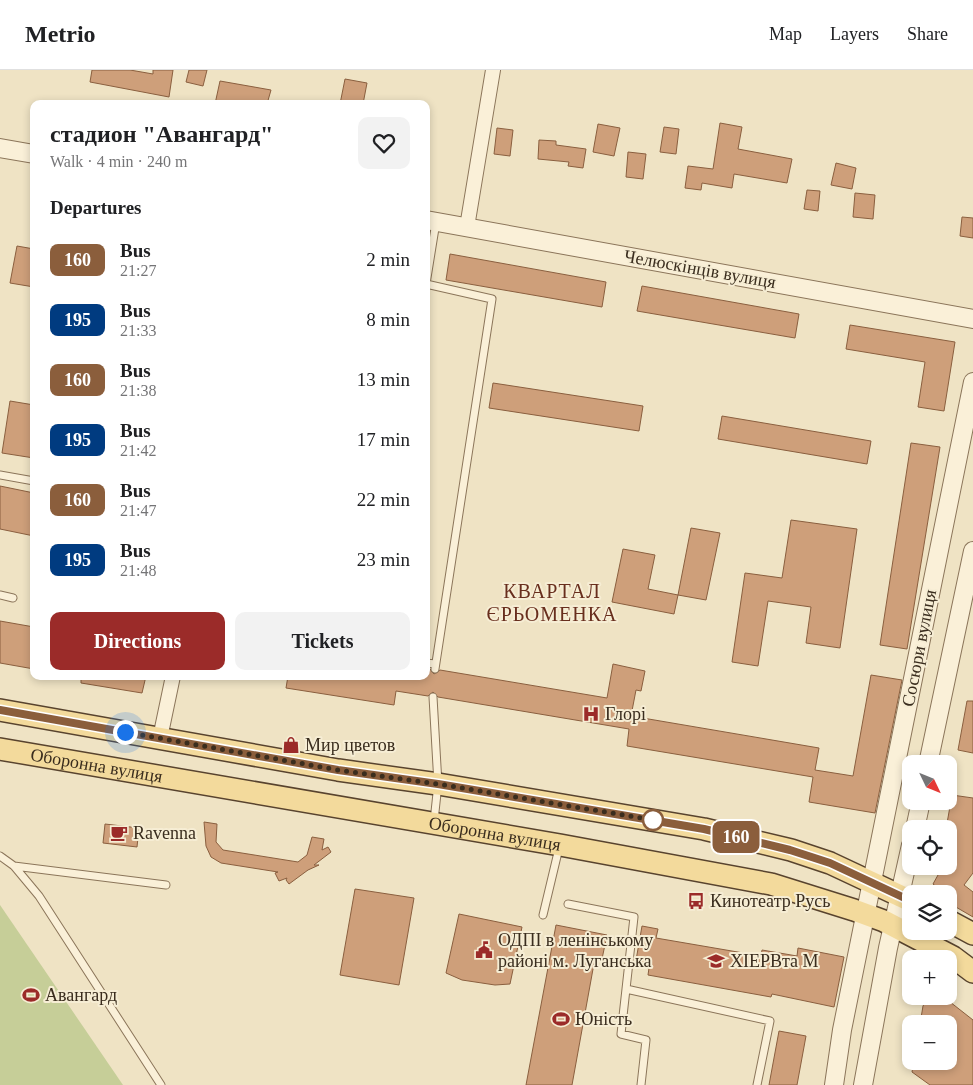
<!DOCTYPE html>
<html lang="en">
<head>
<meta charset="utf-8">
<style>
  :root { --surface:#fff; --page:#f2f2f2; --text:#202124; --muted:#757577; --line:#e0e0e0; --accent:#9b2b29 }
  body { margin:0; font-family:"Times New Roman",serif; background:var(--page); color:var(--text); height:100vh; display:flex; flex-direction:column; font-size:19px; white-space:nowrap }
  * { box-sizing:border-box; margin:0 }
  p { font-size:16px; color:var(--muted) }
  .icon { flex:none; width:28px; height:28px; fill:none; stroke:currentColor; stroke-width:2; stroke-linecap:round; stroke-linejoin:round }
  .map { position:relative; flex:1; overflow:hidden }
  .sheet { position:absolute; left:30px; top:30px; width:400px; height:580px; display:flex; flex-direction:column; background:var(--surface); border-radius:10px; box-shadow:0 2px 8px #0003 }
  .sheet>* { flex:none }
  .badge { padding:0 10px; border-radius:8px; font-size:18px; line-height:32px }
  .needle { width:32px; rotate:133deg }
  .tools { position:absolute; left:902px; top:685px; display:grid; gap:10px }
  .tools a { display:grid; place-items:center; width:55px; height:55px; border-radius:10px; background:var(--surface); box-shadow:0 2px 8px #0003; font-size:25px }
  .you { position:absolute; width:25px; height:25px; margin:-12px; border:4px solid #fff; border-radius:50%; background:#1a73e8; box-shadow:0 0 0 8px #1a73e833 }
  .map>.badge { position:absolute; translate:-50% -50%; box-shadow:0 0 0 2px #fff }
  h2 { padding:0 20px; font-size:19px; line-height:45px }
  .round { display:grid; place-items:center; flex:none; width:52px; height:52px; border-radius:10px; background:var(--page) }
  .headline { display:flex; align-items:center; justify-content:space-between; height:85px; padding:0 20px }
  h1 { font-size:24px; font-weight:800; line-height:38px }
  .button { display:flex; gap:10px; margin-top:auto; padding:10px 20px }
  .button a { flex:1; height:58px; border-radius:10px; background:var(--accent); color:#fff; font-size:20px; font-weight:800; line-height:58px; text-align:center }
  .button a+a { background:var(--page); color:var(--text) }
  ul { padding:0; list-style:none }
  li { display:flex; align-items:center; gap:15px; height:60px; padding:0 20px }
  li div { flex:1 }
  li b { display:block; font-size:19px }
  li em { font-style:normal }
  li .badge { min-width:55px; font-weight:700; text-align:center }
  header { display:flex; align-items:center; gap:30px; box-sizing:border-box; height:70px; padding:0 25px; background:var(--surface); border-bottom:1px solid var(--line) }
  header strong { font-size:24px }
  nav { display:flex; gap:28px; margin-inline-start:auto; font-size:18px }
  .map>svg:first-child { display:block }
  .green { fill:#c6ce98 }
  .building { fill:#ce9f7a; stroke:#8a5f3f }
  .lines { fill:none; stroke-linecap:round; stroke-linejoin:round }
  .service-casing { stroke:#8b755a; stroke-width:9 }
  .minor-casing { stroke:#8b755a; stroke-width:16 }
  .tertiary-casing { stroke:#8b755a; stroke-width:20 }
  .primary-casing { stroke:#58432e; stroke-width:24 }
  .service { stroke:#faf0d8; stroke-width:7 }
  .minor { stroke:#faf0d8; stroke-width:14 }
  .tertiary { stroke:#faf0d8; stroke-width:18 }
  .primary { stroke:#f3da9c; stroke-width:21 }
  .line-casing { stroke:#fff; stroke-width:11 }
  .line { stroke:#8b5e3c; stroke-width:8 }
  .walk { stroke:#3a2d1e; stroke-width:5; stroke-dasharray:0 9 }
  .stop-dot { fill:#fff; stroke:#8b5e3c; stroke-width:2.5 }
  .labels { text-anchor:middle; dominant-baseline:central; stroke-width:4; stroke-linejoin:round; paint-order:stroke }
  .street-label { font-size:18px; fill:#3a2d1e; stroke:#f6edd4 }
  .poi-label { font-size:18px; fill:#3a2d1e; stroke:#f6edd4; text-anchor:start }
  .quarter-label { font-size:20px; letter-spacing:1px; fill:#682e1d; stroke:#f6edd4 }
</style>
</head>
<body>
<header>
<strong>Metrio</strong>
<nav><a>Map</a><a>Layers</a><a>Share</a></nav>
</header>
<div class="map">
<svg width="973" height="1015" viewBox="0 0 973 1015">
  <rect width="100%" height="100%" fill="#efe3c4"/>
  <path class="green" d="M0,835L123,1015H0Z"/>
  <path class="building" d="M92,0H130L153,4V0H173L169,27L90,12Z
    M189,0H207L203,16L186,12Z
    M345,9L367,13L363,34H340Z
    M220,11L271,20L267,34H215Z
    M720,53L742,57L738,79L792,89L787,113L734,104L732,118L702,113L701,120L685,118L688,96L713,99Z
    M598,54L620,58L614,86L593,82Z
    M664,57L679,59L676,84L660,82Z
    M497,58L513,60L510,86L494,84Z
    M539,70L556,71V75L586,79L583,98L568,96L569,92L538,89Z
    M628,82L646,84L643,109L626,107Z
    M836,93L856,98L852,119L831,115Z
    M807,120L820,121L818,141L804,139Z
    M855,123L875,125L873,149L853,147Z
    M962,147L973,148V168L960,166Z
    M17,176L34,179V217L10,213Z
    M450,184L606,212L602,237L446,210Z
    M642,216L799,244L795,268L637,241Z
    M850,255L955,272L944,341L918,337L925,292L846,279Z
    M493,313L643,336L639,361L489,338Z
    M10,331L34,335V388L2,383Z
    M722,346L871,371L867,394L718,369Z
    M911,373L940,377L907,579L880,575Z
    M0,416L34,423V466L0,459Z
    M791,450L857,459L840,578L806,573L811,537L768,531L758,596L732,592L745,503L782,508Z
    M691,458L720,463L706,530L678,525Z
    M623,479L655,485L648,519L678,525L674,544L612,532Z
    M0,551L34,557V599L0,593Z
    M613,594L645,601L641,621L636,620L631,646L819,678L815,700L853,706L871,605L902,610L875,743L809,732L813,707L627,676L629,659L438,627L433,622L428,626L396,621L394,635L286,618L288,606H426V598L430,599L434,604L440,600L607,628Z
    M81,606H146L142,623L81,613Z
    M967,631H973V683L958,680Z
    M952,725L973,728V803L964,815L973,822V847L949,833V824H945L933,814L943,796H949V759H946Z
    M204,752L217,754L216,772L223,780L298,792L307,785L312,767L324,769L322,780L328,777L331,782L314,795H319L308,800L289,814L286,810L287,808L279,811L275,803L278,802L221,793L211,787L206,776Z
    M105,754L139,758L137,777L103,773Z
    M355,819L414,828L399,915L340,905Z
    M459,844L522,857L510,914L495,915L462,910L446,903Z
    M556,855L607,865L602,889L595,888L572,1015H526Z
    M642,856L658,859L656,868L761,886L762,880L797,886L798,878L844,887L834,937L772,924L771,927L648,905L649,898L635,896Z
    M937,926L945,928L973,950V1015H930L912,1002L914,991H949V954H920L923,936L926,931Z
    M779,961L806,966L797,1015H769Z"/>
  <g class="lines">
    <g class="service-casing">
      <path id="service" d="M0,405L34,411
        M0,525L13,528
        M426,593L435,594
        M435,599L492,229L426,214L436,152
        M433,627L438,714L434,751
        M0,786L14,796L39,826L161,1015
        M14,796L166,815
        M568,834L634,847L621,964L646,970L641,1015
        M543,845L559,778
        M626,919L770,951L757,1015"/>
    </g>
    <g class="minor-casing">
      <path id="minor" d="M467,157L493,0
        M160,668L173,606"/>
    </g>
    <g class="tertiary-casing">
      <path id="tertiary" d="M0,78L34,84
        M426,150L973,249
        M928,694L973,481
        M915,759L921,731
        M834,1015L842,960L973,312
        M863,1015L888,878L911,775"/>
    </g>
    <g class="primary-casing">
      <g id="primary">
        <path d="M0,640L338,700L438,714L704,759L791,780L830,793L911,831"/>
        <path id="s1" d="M0,679L560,775L771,814L854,840L884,851L953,887L973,902"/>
        <path d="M949,851L973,864"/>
      </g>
    </g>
    <use href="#service" class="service"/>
    <use href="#minor" class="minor"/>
    <use href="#tertiary" class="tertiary"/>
    <use href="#primary" class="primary"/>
  </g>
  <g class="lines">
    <g class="line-casing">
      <path id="line" d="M0,640L338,700L438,714L704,759L790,780L830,793L911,831"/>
    </g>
    <use href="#line" class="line"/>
    <path class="walk" d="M125,662L338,700L438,714L653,750"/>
  </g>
  <defs>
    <g id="hospital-bare" transform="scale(1.35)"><path d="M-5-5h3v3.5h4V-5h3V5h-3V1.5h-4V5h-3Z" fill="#9b2b29" stroke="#f6edd4" stroke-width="2.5" paint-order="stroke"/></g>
    <g id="shop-bare" transform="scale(1.35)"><path d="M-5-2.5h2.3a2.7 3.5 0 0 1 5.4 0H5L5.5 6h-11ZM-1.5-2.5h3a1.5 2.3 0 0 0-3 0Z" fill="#9b2b29" stroke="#f6edd4" stroke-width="2.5" paint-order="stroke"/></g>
    <g id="cafe-bare" transform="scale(1.35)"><path d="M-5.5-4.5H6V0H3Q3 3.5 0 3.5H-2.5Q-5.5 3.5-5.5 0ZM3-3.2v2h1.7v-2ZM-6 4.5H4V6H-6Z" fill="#9b2b29" stroke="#f6edd4" stroke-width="2.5" paint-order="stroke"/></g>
    <g id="bus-bare" transform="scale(1.35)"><path d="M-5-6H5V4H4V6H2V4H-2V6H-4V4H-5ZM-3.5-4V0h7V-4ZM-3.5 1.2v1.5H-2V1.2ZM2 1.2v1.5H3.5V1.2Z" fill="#9b2b29" stroke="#f6edd4" stroke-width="2.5" paint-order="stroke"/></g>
    <g id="civic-bare" transform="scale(1.35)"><path d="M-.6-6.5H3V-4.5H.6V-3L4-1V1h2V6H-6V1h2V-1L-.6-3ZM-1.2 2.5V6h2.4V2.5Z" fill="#9b2b29" stroke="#f6edd4" stroke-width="2.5" paint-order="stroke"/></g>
    <g id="school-bare" transform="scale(1.35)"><path d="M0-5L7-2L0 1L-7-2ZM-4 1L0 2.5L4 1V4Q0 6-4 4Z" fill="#9b2b29" stroke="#f6edd4" stroke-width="2.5" paint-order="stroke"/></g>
    <g id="stadium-bare" transform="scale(1.35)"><path d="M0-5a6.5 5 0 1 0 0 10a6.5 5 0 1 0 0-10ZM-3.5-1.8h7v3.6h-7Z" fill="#9b2b29" stroke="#f6edd4" stroke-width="2.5" paint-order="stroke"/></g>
  </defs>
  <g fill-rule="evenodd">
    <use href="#hospital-bare" x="591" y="644"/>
    <use href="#shop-bare" x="291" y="675"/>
    <use href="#cafe-bare" x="119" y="763"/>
    <use href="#bus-bare" x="696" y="831"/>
    <use href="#civic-bare" x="484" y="880"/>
    <use href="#school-bare" x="716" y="891"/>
    <use href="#stadium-bare" x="31" y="925"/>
    <use href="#stadium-bare" x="561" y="949"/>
  </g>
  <circle class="stop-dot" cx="653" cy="750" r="10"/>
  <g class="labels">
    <g class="street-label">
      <text transform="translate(700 199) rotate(10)">Челюскінців вулиця</text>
      <text transform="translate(919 578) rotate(-79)">Сосюри вулиця</text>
      <text stroke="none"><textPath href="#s1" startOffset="98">Оборонна вулиця</textPath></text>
      <text stroke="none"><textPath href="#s1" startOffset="502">Оборонна вулиця</textPath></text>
    </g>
    <g class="poi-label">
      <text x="605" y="644">Глорі</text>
      <text x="305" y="675">Мир цветов</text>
      <text x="133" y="763">Ravenna</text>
      <text x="710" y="831">Кинотеатр Русь</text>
      <text x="498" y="870">ОДПІ в ленінському<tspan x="498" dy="21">районі м. Луганська</tspan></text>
      <text x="730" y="891">ХІЕРВта М</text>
      <text x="45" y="925">Авангард</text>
      <text x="575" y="949">Юність</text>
    </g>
    <g class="quarter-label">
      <text x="552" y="521">КВАРТАЛ<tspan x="552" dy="23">ЄРЬОМЕНКА</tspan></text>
    </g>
  </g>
</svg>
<div class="tools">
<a><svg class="needle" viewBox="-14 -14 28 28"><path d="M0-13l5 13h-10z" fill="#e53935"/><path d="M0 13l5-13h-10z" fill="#757577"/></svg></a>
<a><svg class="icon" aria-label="locate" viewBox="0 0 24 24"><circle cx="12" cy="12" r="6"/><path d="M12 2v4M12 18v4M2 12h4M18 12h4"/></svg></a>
<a><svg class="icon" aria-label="layers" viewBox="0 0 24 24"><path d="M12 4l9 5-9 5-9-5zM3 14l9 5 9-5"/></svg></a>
<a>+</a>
<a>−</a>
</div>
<div class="you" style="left:125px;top:662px"></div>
<b class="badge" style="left:736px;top:767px;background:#8b5e3c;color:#fff">160</b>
<section class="sheet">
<div class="headline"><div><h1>стадион &quot;Авангард&quot;</h1><p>Walk · 4 min · 240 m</p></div><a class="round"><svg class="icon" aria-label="heart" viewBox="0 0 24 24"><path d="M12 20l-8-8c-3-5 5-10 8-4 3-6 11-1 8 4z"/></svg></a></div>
<h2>Departures</h2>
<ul>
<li><span class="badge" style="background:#8b5e3c;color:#fff">160</span><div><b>Bus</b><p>21:27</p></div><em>2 min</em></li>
<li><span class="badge" style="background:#003b80;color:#fff">195</span><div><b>Bus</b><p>21:33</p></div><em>8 min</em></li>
<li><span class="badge" style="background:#8b5e3c;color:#fff">160</span><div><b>Bus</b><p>21:38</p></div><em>13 min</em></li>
<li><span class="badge" style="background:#003b80;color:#fff">195</span><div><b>Bus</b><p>21:42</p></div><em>17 min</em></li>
<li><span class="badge" style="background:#8b5e3c;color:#fff">160</span><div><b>Bus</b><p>21:47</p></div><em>22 min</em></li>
<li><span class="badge" style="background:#003b80;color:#fff">195</span><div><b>Bus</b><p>21:48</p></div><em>23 min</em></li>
</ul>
<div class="button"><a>Directions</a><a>Tickets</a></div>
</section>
</div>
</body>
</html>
